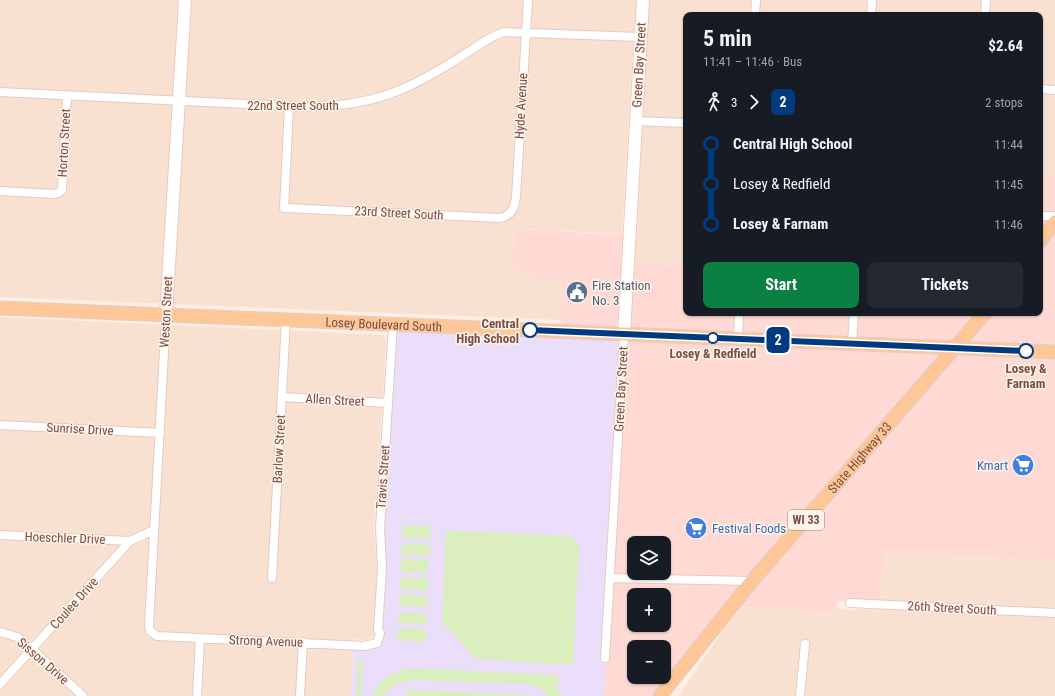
<!DOCTYPE html>
<html lang="en">
<head>
<meta charset="utf-8">
<style>
  :root { --surface:#171b24; --page:#242831; --text:#f1f3f6; --muted:#9ea1a6; --accent:#0b8043 }
  body { margin:0; font-family:"Roboto Condensed",sans-serif; background:var(--page); color:var(--text); height:100vh; display:flex; flex-direction:column; font-size:15px; white-space:nowrap }
  * { box-sizing:border-box; margin:0 }
  p { font-size:13px; color:var(--muted) }
  .icon { flex:none; width:22px; height:22px; fill:none; stroke:currentColor; stroke-width:2; stroke-linecap:round; stroke-linejoin:round }
  .map { position:relative; flex:1; overflow:hidden }
  .drawer { position:absolute; left:683px; top:12px; width:360px; height:304px; display:flex; flex-direction:column; background:var(--surface); border-radius:8px; box-shadow:0 1px 3px #0004 }
  .drawer>* { flex:none }
  .badge { padding:0 8px; border-radius:6px; font-size:14px; line-height:26px }
  .tools { position:absolute; left:627px; top:536px; display:grid; gap:8px }
  .tools a { display:grid; place-items:center; width:44px; height:44px; border-radius:8px; background:var(--surface); box-shadow:0 1px 3px #0004; font-size:20px }
  .map>.badge { position:absolute; translate:-50% -50%; box-shadow:0 0 0 2px #fff }
  .legs { display:flex; align-items:center; gap:6px; height:44px; padding:0 20px; font-size:13px }
  .legs p { margin-inline-start:auto }
  .head { display:flex; align-items:center; justify-content:space-between; height:68px; padding:0 20px }
  h1 { font-size:22px; font-weight:700; line-height:30px }
  .button { display:flex; gap:8px; margin-top:auto; padding:8px 20px }
  .button a { flex:1; height:46px; border-radius:8px; background:var(--accent); color:#fff; font-size:16px; font-weight:700; line-height:46px; text-align:center }
  .button a+a { background:var(--page); color:var(--text) }
  ul { padding:0 20px; list-style:none }
  li { display:flex; align-items:center; gap:14px; height:40px; font-size:15px }
  li i { display:grid; place-items:center; width:6px; height:100%; margin:0 5px; background:currentColor }
  li i::after { content:''; width:10px; height:10px; margin:-5px; border:3px solid; border-radius:50%; background:var(--surface) }
  li p { margin-inline-start:auto }
  li:first-child i { background:linear-gradient(#0000 50%,currentColor 0) }
  li:last-child i { background:linear-gradient(currentColor 50%,#0000 0) }
  .map>svg:first-child { display:block }
  .residential { fill:#f9e1d2 }
  .commercial { fill:#ffdad5; fill-rule:evenodd }
  .education { fill:#ebdefb }
  .green { fill:#daeebe }
  .lines { fill:none; stroke-linecap:round; stroke-linejoin:round }
  .street-casing { stroke:#e6cabe; stroke-width:10 }
  .secondary-casing { stroke:#ecc9bb; stroke-width:14 }
  .primary-casing { stroke:#dcd1cf; stroke-width:15 }
  .street { stroke:#fff; stroke-width:8 }
  .secondary { stroke:#fff; stroke-width:12 }
  .primary { stroke:#ffc698; stroke-width:13 }
  .line-1-casing { stroke:#fff; stroke-width:9 }
  .line-1 { stroke:#003b80; stroke-width:6 }
  .stop-1-dot { fill:#fff; stroke:#003b80; stroke-width:2 }
  .labels { text-anchor:middle; dominant-baseline:central; stroke-width:3; stroke-linejoin:round; paint-order:stroke }
  .shield { fill:#fff3ea; stroke:#a18076; stroke-width:1 }
  .shield-label { font-size:12px; font-weight:bold; fill:#794e45 }
  .street-label { font-size:13px; fill:#794e45; stroke:#fff3ea }
  .service-label { font-size:13px; fill:#4e5e75; stroke:#fff3ea; text-anchor:start }
  .stop-label { font-size:13px; font-weight:bold; fill:#794e45; stroke:#fff3ea }
  .shop-label { font-size:13px; fill:#366cbe; stroke:#fff3ea; text-anchor:end }
</style>
</head>
<body>
<div class="map">
<svg width="1055" height="696" viewBox="0 0 1055 696">
  <rect width="100%" height="100%" fill="#ffeee1"/>
  <path class="residential" d="M0,0H636L622,234L526,229L520,268L539,279L563,281L561,320L0,297Z
    M649,0H1055V178L1040,177V15H686V266L635,262Z
    M0,317L384,335L386,344L374,529L377,574L374,633L370,638L366,640L354,639L351,696H0Z
    M883,553L1055,560V696H679L717,639L741,607L836,613L837,608L853,611L857,609L880,610Z"/>
  <path class="commercial" d="M1040,177L1055,178V560L884,553L880,604L837,601L836,613L731,606L660,696H604L605,658L560,332L563,281L539,279L520,268L513,267L516,229L629,235L628,262L686,266V313H1040ZM634,543H664V573H634ZM634,595H664V625H634ZM634,647H664V677H634Z"/>
  <path class="education" d="M393,325L624,334L604,696H351L354,646L374,645L378,630Z"/>
  <path class="green" d="M403,525L430,526V539L402,538Z
    M446,531L571,536L579,546L573,665L476,659L442,622Z
    M402,543L430,544L429,556L401,555Z
    M401,559L429,560L428,573L401,572Z
    M400,577L428,578V590L400,589Z
    M400,594L427,596V607L399,606Z
    M399,612L427,613L426,624L398,623Z
    M398,628L426,629V642L398,641Z
    M358,660L363,661L361,696H356Z
    M409,668L559,675V685H554L563,696H549L538,687L526,684L413,680L397,683L383,696H372C379,680 392,671 409,668Z
    M407,690L530,695V696H407Z"/>
  <g class="lines">
    <g class="street-casing">
      <path id="street" d="M755,15L756,0
        M871,15L872,0
        M985,15L986,0
        M1040,89L1055,90
        M0,92L289,106C327,108 364,105 400,90C432,77 462,55 492,37L504,32L640,37
        M289,106L284,208L500,218C512,215 514,209 516,197L528,0
        M636,121L686,123
        M0,191L53,194L58,193L62,190L67,96
        M1040,216H1055
        M166,315L149,625L150,631L157,636L364,646L377,643L380,633L378,630L382,568L380,528L393,325
        M738,339L739,313
        M852,343L854,313
        M282,397L388,403
        M0,425L160,433
        M0,535L130,541
        M272,578L286,320
        M610,578L752,581
        M850,603L1055,613
        M0,632L17,637L25,643L83,696
        M605,658L624,334
        M0,684L130,541L154,530
        M197,696L200,639
        M300,696L303,642
        M800,696L805,644"/>
    </g>
    <g class="secondary-casing">
      <path id="secondary" d="M166,315L185,0
        M624,334L643,0"/>
    </g>
    <g class="primary-casing">
      <g id="primary">
        <path d="M1040,241L1055,222"/>
        <path id="s1" d="M0,308L1055,352"/>
        <path id="s2" d="M660,696L752,581L985,313"/>
      </g>
    </g>
    <use href="#street" class="street"/>
    <use href="#secondary" class="secondary"/>
    <use href="#primary" class="primary"/>
  </g>
  <g class="lines">
    <g class="line-1-casing">
      <path id="line-1" d="M530,330L1026,351"/>
    </g>
    <use href="#line-1" class="line-1"/>
  </g>
  <defs>
    <g id="civic-disc" transform="scale(1.15)"><circle r="9.5" fill="#5c6f8a" stroke="#fff3ea"/><path d="M-.6-6.5H3V-4.5H.6V-3L4-1V1h2V6H-6V1h2V-1L-.6-3ZM-1.2 2.5V6h2.4V2.5Z" fill="#fff"/></g>
    <g id="supermarket-disc" transform="scale(1.15)"><circle r="9.5" fill="#3f7fe0" stroke="#fff3ea"/><path d="M-6-5.5h2.5l.6 2H6L4.5 2H-2.5L-4.4-4H-6ZM-1.5 3.2a1.3 1.3 0 1 0 .1 0ZM3 3.2a1.3 1.3 0 1 0 .1 0Z" fill="#fff"/></g>
  </defs>
  <g fill-rule="evenodd">
    <use href="#civic-disc" x="577" y="292"/>
    <use href="#supermarket-disc" x="1023" y="465"/>
    <use href="#supermarket-disc" x="696" y="528"/>
  </g>
  <g class="stop-1-dot">
    <circle cx="530" cy="330" r="7"/>
    <circle cx="713" cy="338" r="5"/>
    <circle cx="1026" cy="351" r="7"/>
  </g>
  <g class="labels">
    <rect class="shield" x="788" y="510" width="36" height="20" rx="3"/>
    <g class="shield-label">
      <text x="806" y="520">WI 33</text>
    </g>
    <g class="street-label">
      <text transform="translate(639 65) rotate(-87)">Green Bay Street</text>
      <text x="293" y="105">22nd Street South</text>
      <text transform="translate(521 106) rotate(-87)">Hyde Avenue</text>
      <text transform="translate(64 143) rotate(-87)">Horton Street</text>
      <text transform="translate(399 213) rotate(3)">23rd Street South</text>
      <text transform="translate(166 312) rotate(-87)">Weston Street</text>
      <text stroke="none"><textPath href="#s1" startOffset="384">Losey Boulevard South</textPath></text>
      <text transform="translate(621 389) rotate(-87)">Green Bay Street</text>
      <text transform="translate(335 400) rotate(3)">Allen Street</text>
      <text transform="translate(80 429) rotate(3)">Sunrise Drive</text>
      <text transform="translate(279 449) rotate(-87)">Barlow Street</text>
      <text stroke="none"><textPath href="#s2" startOffset="311">State Highway 33</textPath></text>
      <text transform="translate(383 477) rotate(-86)">Travis Street</text>
      <text transform="translate(65 538) rotate(2)">Hoeschler Drive</text>
      <text transform="translate(74 603) rotate(-48)">Coulee Drive</text>
      <text transform="translate(952 608) rotate(3)">26th Street South</text>
      <text transform="translate(266 641) rotate(2)">Strong Avenue</text>
      <text transform="translate(43 661) rotate(41)">Sisson Drive</text>
    </g>
    <g class="service-label">
      <text x="592" y="285">Fire Station<tspan x="592" dy="15">No. 3</tspan></text>
    </g>
    <g class="stop-label">
      <text x="519" y="323" text-anchor="end">Central<tspan x="519" dy="15">High School</tspan></text>
      <text x="713" y="353">Losey &amp; Redfield</text>
      <text x="1026" y="368">Losey &amp;<tspan x="1026" dy="15">Farnam</tspan></text>
    </g>
    <g class="shop-label">
      <text x="1008" y="465">Kmart</text>
      <text x="712" y="528" text-anchor="start">Festival Foods</text>
    </g>
  </g>
</svg>
<div class="tools">
<a><svg class="icon" aria-label="layers" viewBox="0 0 24 24"><path d="M12 4l9 5-9 5-9-5zM3 14l9 5 9-5"/></svg></a>
<a>+</a>
<a>−</a>
</div>
<b class="badge" style="left:778px;top:340px;background:#003b80;color:#fff">2</b>
<section class="drawer">
<div class="head"><div><h1>5 min</h1><p>11:41 – 11:46 · Bus</p></div><b>$2.64</b></div>
<div class="legs"><svg class="icon" aria-label="walk" viewBox="0 0 24 24"><circle cx="13" cy="4" r="2"/><path d="M13 8l-2 6 4 7M11 14l-3 7M7 12l3-4h3l4 4"/></svg>3<svg class="icon" aria-label="forward" viewBox="0 0 24 24"><path d="M9 5l7 7-7 7"/></svg><b class="badge" style="background:#003b80;color:#fff">2</b><p>2 stops</p></div>
<ul>
<li><i style="color:#003b80"></i><b>Central High School</b><p>11:44</p></li>
<li><i style="color:#003b80"></i><span>Losey &amp; Redfield</span><p>11:45</p></li>
<li><i style="color:#003b80"></i><b>Losey &amp; Farnam</b><p>11:46</p></li>
</ul>
<div class="button"><a>Start</a><a>Tickets</a></div>
</section>
</div>
</body>
</html>
